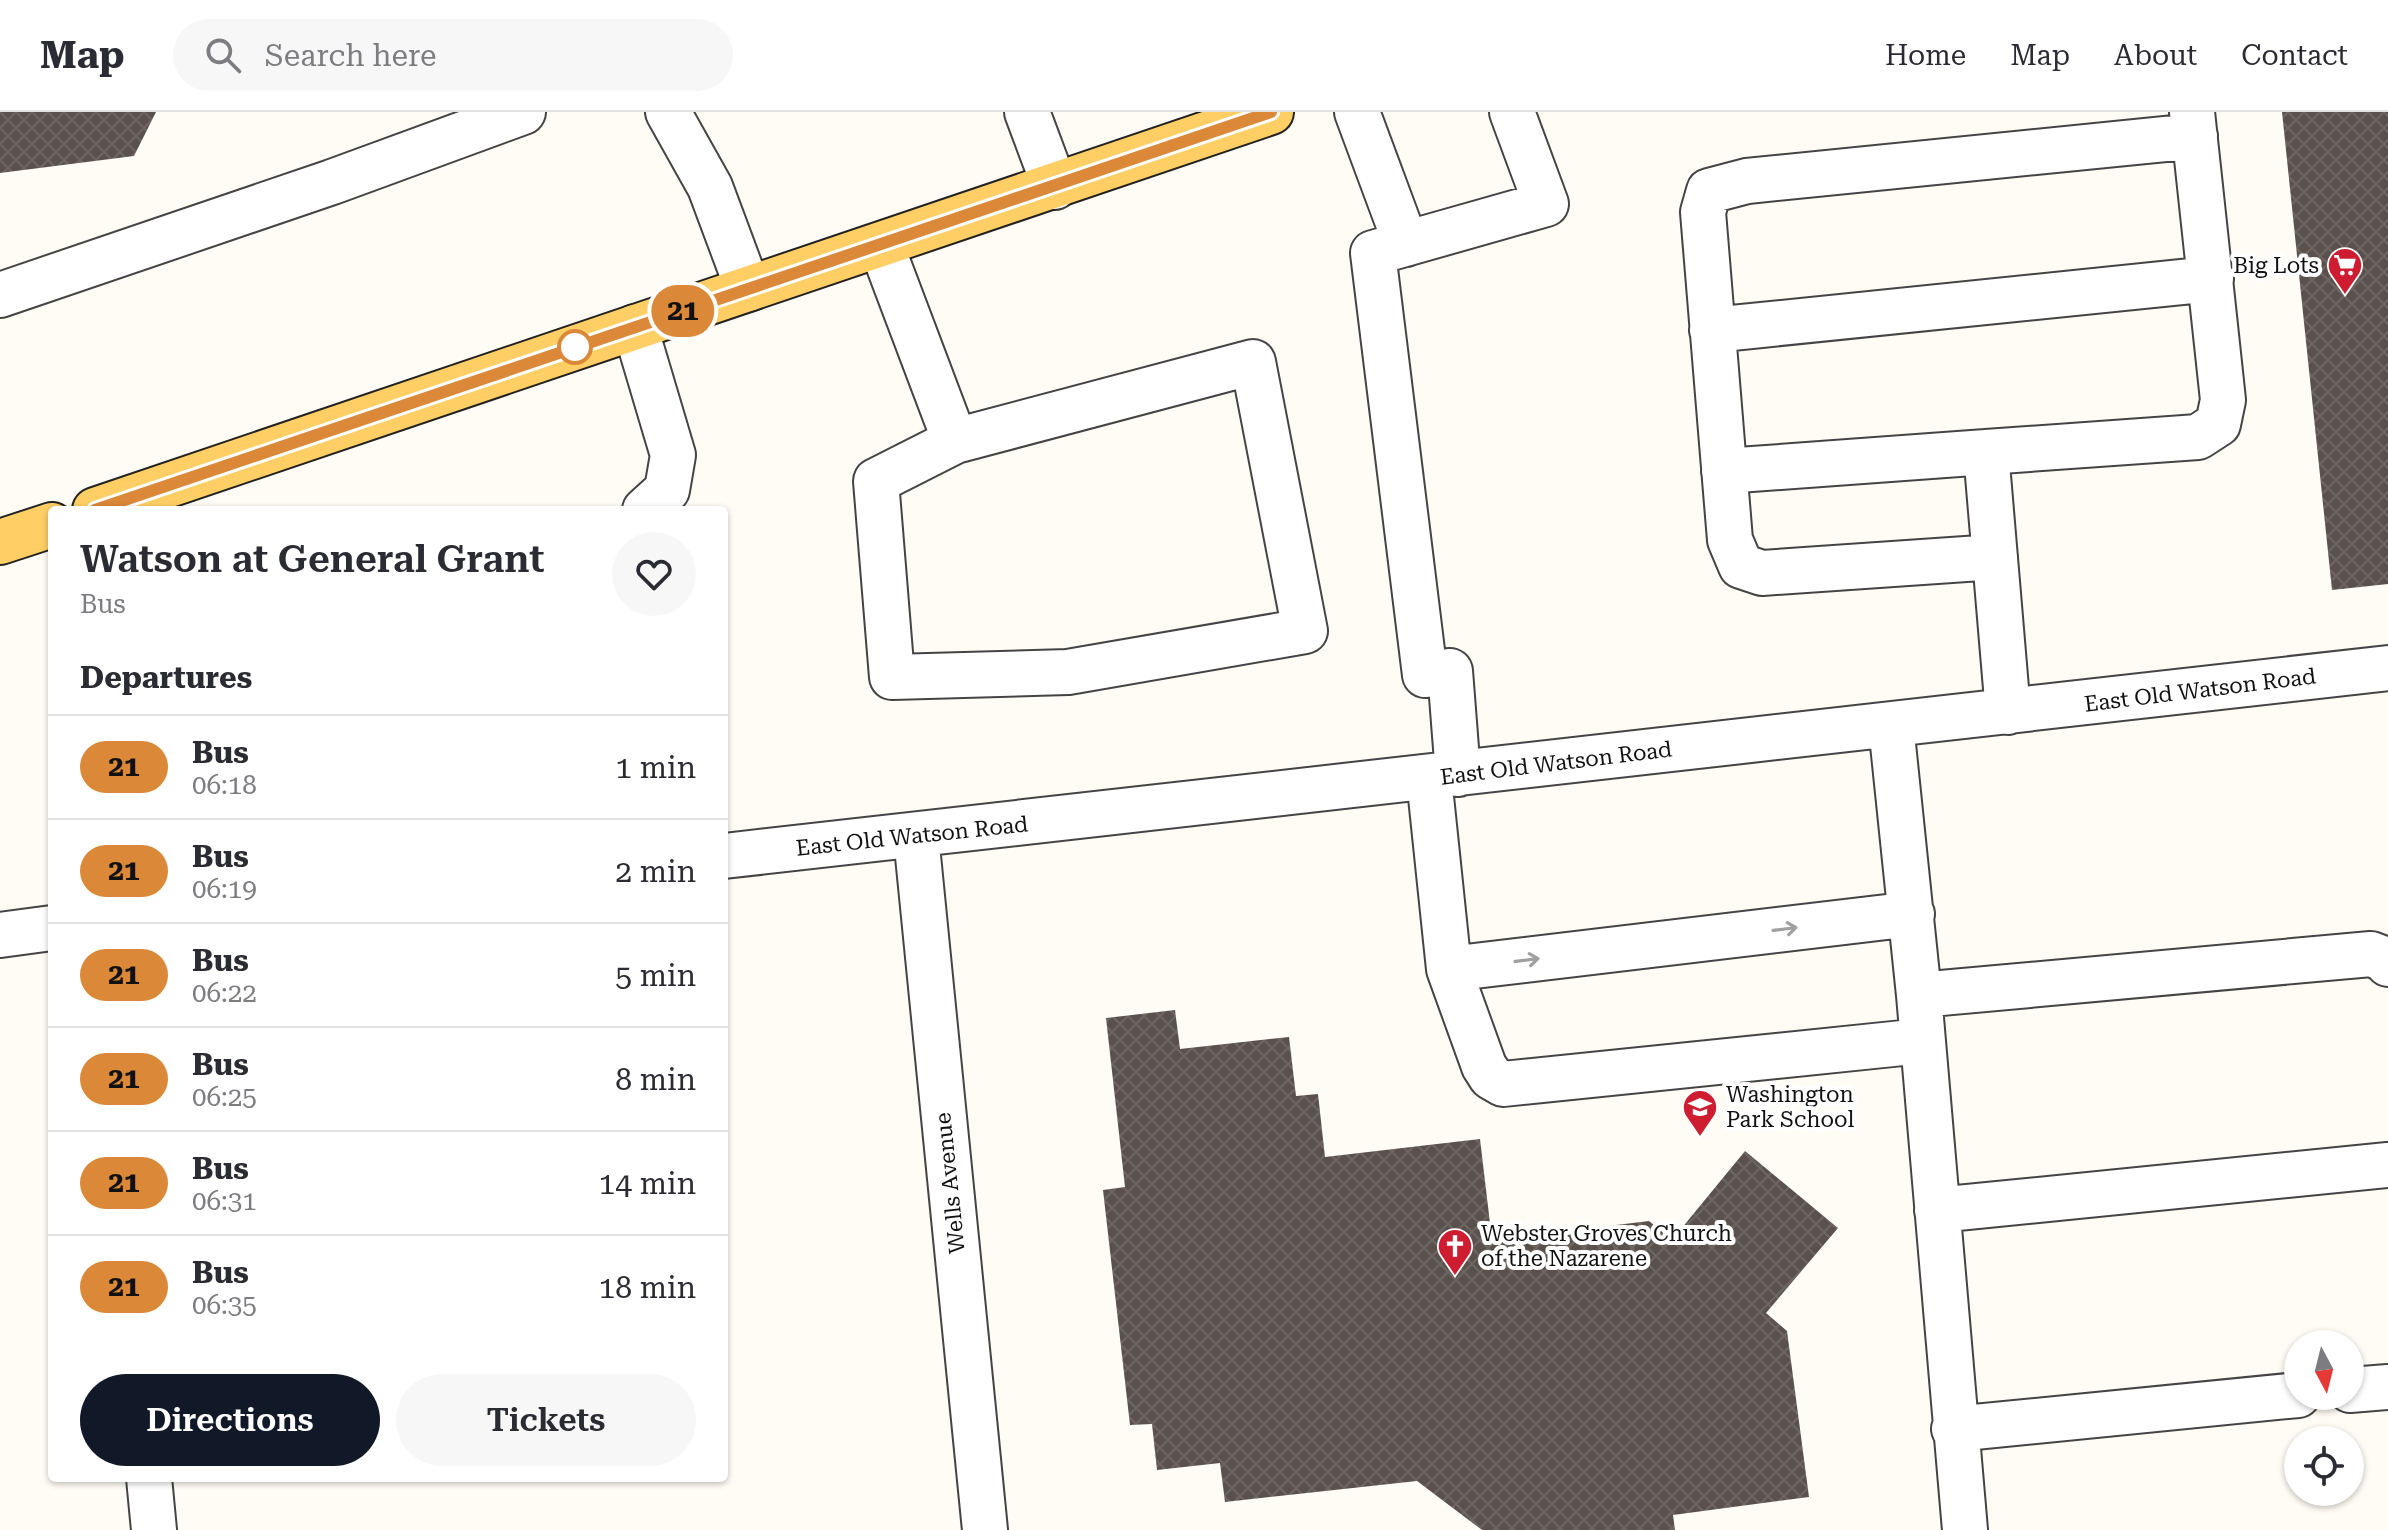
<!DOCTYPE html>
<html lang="en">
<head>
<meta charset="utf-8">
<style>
  :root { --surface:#fff; --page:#f7f7f7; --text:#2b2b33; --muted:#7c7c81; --line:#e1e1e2; --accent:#111827 }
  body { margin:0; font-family:"Roboto Serif",serif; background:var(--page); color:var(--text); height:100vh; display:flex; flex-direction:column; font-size:30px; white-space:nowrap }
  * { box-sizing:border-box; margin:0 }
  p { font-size:26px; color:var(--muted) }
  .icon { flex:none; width:44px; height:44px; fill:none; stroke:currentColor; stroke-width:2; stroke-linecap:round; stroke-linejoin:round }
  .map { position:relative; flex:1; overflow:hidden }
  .sheet { position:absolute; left:48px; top:394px; width:680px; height:976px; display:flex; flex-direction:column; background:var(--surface); border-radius:8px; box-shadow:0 2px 6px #0004 }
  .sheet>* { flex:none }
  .badge { padding:0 16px; border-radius:26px; font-size:28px; line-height:52px }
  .needle { width:52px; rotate:173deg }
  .buttons { position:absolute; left:2284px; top:1218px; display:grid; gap:16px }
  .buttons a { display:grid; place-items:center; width:80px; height:80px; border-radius:50%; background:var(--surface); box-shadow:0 2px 6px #0004; font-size:40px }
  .map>.badge { position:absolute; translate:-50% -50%; box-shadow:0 0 0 4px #fff }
  h2 { padding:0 32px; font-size:30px; line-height:72px }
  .round { display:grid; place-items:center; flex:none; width:84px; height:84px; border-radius:42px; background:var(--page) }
  .overview { display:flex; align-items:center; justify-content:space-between; height:136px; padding:0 32px }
  h1 { font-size:38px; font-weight:600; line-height:60px }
  .cta { display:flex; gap:16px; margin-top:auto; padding:16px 32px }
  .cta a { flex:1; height:92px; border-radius:48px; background:var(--accent); color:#fff; font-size:32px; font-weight:600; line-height:92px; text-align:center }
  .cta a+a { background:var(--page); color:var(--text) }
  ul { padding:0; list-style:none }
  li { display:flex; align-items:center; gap:24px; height:104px; padding:0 32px; border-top:2px solid var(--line) }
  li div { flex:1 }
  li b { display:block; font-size:30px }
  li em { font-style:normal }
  li .badge { min-width:88px; font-weight:700; text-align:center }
  header { display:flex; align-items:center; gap:48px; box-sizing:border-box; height:112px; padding:0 40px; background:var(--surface); border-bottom:2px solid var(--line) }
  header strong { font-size:38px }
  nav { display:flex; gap:44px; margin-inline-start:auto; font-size:28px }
  .search { width:560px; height:72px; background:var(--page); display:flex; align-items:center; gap:20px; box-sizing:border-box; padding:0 28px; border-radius:44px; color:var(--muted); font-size:30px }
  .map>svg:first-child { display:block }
  .building { fill:url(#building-cross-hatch) }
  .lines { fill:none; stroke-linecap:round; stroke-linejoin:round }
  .minor-casing { stroke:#444; stroke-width:48 }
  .major-casing { stroke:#222; stroke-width:48 }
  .minor { stroke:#fff; stroke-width:44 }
  .major { stroke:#ffcf65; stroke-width:44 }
  .oneway { stroke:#a0a0a0 }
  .line-casing { stroke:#fff; stroke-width:18 }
  .line { stroke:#db8839; stroke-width:12 }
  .stop-dot { fill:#fff; stroke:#db8839; stroke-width:4 }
  .labels { text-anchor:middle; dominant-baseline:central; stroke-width:8; stroke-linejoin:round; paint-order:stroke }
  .poi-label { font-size:22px; fill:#111; stroke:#fff; text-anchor:start }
  .street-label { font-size:22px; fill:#111; stroke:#fff }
</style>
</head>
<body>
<header>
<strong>Map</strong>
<div class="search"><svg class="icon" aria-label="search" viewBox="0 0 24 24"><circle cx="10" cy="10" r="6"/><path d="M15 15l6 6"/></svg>Search here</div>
<nav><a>Home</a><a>Map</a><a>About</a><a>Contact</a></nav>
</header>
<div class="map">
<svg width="2388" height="1418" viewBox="0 0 2388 1418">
  <defs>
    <pattern id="building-cross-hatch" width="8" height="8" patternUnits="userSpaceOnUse" patternTransform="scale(2)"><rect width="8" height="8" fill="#5b514c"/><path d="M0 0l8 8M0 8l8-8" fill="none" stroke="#6e6662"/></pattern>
  </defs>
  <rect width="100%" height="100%" fill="#fffcf5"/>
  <path class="building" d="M0,0H156L134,44L0,61Z
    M2282,0H2388V472L2332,478Z
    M1175,898L1180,937L1289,925L1296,984L1318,982L1325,1045L1480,1027L1492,1128L1649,1109L1672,1128L1745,1039L1838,1116L1766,1201L1787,1219L1809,1385L1673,1403L1675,1418H1482L1417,1369L1225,1390L1220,1351L1157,1358L1152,1312L1130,1313L1103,1078L1125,1075L1106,906Z"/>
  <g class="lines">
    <g class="minor-casing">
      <path id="minor" d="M668,0L710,75L748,177
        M1027,0L1055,75
        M1357,0L1406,132
        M881,133L955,329L876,369L892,565L1068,560L1305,519L1253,250L955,329
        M0,183L332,70L523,0
        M635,215L673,343L667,378L645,398
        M1712,218L2211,167
        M1724,359L1986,340
        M1995,445L1762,461L1741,454L1730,428L1703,100L1709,79L1747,69L2195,24
        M2008,600L1986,340L2198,325L2218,312L2223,288L2192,0
        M1891,613L1919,883L1965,1418
        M1458,662L1450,559L1425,563L1373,141L1546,92L1512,0
        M1429,666L1449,857L1484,954L1491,965L1503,972L1922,929
        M916,724L985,1418
        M724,744L2388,556
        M0,823L52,816
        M1449,857L1912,802
        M1919,883L2371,842L2384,847L2388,852
        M1937,1098L2388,1053
        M2350,1278L2388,1275
        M1954,1317L2298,1283
        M149,1366L154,1418"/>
    </g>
    <g class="major-casing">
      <path id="major" d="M95,398L1271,0
        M0,430L52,413"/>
    </g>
    <use href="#minor" class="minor"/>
    <use href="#major" class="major"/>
  </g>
  <defs><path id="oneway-shaft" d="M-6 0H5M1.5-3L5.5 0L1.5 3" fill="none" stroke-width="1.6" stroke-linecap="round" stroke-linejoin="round" transform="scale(2)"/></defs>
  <g class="oneway">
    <use href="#oneway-shaft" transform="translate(1785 817) rotate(-7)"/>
    <use href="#oneway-shaft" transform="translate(1527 848) rotate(-7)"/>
  </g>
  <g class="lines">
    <g class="line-casing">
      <path id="line" d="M95,398L1271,0"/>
    </g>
    <use href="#line" class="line"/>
  </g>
  <defs>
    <g id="supermarket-pin" transform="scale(1.8)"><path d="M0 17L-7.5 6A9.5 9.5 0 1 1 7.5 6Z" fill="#ce1c30" stroke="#fff"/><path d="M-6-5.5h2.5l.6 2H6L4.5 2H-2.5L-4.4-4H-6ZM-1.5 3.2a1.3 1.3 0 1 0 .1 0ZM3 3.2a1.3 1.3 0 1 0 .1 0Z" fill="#fff"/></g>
    <g id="school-pin" transform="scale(1.8)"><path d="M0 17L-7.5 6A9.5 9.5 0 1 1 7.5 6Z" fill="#ce1c30" stroke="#fff"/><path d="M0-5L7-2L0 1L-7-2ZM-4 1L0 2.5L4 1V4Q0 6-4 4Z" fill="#fff"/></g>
    <g id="church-pin" transform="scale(1.8)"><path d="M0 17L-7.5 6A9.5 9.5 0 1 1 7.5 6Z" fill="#ce1c30" stroke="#fff"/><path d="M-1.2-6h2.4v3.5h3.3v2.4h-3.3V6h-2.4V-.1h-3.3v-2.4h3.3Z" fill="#fff"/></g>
  </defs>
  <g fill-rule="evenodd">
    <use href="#supermarket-pin" x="2345" y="153"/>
    <use href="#school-pin" x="1700" y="995"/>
    <use href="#church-pin" x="1455" y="1134"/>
  </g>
  <circle class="stop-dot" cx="575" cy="235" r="16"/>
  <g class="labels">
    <g class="poi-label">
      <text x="2319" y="153" text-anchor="end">Big Lots</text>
      <text x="1726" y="982">Washington<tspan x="1726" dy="25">Park School</tspan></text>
      <text x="1481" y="1121">Webster Groves Church<tspan x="1481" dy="25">of the Nazarene</tspan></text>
    </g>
    <g class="street-label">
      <text transform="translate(2200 578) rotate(-7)">East Old Watson Road</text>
      <text transform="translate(1556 651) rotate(-7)">East Old Watson Road</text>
      <text transform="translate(912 724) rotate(-6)">East Old Watson Road</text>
      <text transform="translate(950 1071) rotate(-96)">Wells Avenue</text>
    </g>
  </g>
</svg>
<div class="buttons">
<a><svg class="needle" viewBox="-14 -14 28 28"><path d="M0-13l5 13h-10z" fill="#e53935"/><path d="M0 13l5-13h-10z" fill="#7c7c81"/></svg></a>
<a><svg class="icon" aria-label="locate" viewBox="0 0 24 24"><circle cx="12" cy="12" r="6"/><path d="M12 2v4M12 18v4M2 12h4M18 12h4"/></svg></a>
</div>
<b class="badge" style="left:683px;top:199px;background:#db8839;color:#111">21</b>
<section class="sheet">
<div class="overview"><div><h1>Watson at General Grant</h1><p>Bus</p></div><a class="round"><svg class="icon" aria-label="heart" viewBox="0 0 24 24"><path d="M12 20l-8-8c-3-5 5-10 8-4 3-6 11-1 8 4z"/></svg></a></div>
<h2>Departures</h2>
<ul>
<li><span class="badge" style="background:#db8839;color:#111">21</span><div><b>Bus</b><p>06:18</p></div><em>1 min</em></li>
<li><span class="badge" style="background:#db8839;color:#111">21</span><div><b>Bus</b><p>06:19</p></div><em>2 min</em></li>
<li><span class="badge" style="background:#db8839;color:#111">21</span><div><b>Bus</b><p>06:22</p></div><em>5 min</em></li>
<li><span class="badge" style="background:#db8839;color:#111">21</span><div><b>Bus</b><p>06:25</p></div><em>8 min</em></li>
<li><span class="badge" style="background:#db8839;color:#111">21</span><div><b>Bus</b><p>06:31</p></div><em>14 min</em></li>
<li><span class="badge" style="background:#db8839;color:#111">21</span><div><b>Bus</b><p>06:35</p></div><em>18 min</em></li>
</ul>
<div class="cta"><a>Directions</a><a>Tickets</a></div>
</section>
</div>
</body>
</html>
